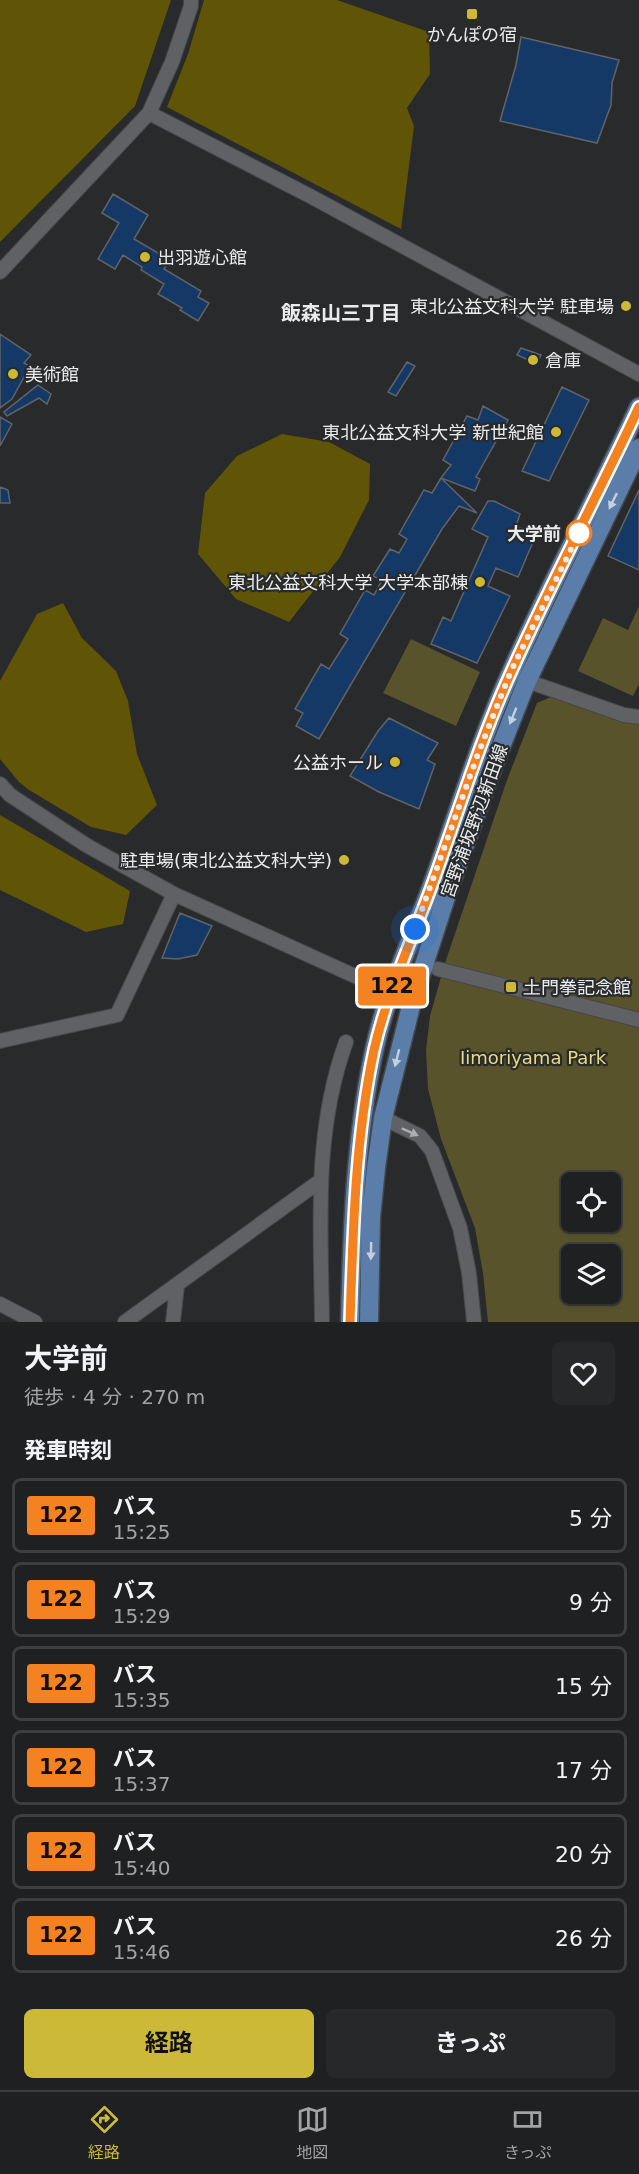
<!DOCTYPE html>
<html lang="ja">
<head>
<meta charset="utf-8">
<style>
  :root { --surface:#1e2021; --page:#26282a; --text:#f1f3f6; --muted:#a1a3a5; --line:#3c3e3f; --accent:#ccb938 }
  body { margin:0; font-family:"DejaVu Sans","Noto Sans JP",sans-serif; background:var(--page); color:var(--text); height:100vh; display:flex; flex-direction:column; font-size:22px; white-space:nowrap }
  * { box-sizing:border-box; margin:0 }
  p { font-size:20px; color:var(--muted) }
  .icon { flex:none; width:33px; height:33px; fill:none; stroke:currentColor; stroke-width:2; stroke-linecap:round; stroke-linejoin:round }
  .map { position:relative; height:1322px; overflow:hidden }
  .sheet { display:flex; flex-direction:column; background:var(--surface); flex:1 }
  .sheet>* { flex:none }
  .badge { padding:0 12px; border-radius:4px; font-size:21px; line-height:39px }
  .tools { position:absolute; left:561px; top:1172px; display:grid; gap:12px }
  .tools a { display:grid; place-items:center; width:60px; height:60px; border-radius:9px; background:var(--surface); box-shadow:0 2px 4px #0004,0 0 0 2px var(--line); font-size:30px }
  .you { position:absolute; width:30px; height:30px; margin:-15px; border:4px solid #fff; border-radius:50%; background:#1a73e8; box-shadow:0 0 0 9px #1a73e833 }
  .map>.badge { position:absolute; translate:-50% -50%; box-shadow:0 0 0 3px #fff }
  h2 { padding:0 24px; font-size:22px; line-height:54px }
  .round { display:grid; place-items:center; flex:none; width:63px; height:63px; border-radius:9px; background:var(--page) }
  .head { display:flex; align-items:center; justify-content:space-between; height:102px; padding:0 24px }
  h1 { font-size:28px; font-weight:700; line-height:45px }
  .primary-button { display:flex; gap:12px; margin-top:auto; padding:12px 24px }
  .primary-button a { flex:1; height:69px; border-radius:9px; background:var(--accent); color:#111; font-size:24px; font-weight:700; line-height:69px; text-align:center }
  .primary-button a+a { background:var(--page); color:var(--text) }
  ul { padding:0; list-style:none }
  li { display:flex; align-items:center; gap:18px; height:75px; margin:0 12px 9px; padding:0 12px; border:3px solid var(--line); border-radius:9px }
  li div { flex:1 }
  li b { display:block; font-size:22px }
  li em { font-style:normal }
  li .badge { min-width:66px; font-weight:700; text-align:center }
  .tabs { display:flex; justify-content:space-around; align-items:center; height:84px; border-top:2px solid var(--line); background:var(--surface); font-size:16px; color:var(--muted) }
  .tabs a { display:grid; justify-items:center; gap:3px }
  .tabs .active { color:var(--accent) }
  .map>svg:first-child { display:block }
  .green { fill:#59532c; fill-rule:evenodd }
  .forest { fill:#605506 }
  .building { fill:#153966; stroke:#616366; stroke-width:1.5 }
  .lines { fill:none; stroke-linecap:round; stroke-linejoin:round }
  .minor-casing { stroke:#454648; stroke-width:16 }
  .major-casing { stroke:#454648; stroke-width:21 }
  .minor { stroke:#606164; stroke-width:14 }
  .major { stroke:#5b7da9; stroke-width:18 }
  .oneway { fill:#c6d0dc }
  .oneway2 { fill:#acadaf }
  .line-casing { stroke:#fff; stroke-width:14 }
  .line { stroke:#f58220; stroke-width:9 }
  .walk { stroke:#eaebed; stroke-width:6; stroke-dasharray:0 10.8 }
  .poi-dot { fill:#ccb938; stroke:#282a2c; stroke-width:2 }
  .stop-dot { fill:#fff; stroke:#f58220; stroke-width:3 }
  .labels { text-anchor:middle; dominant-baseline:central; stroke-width:4.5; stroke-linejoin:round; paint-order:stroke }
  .poi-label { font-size:18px; fill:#eaebed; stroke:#282a2c; text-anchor:end }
  .stop-label { font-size:18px; font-weight:bold; fill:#eaebed; stroke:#282a2c; text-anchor:end }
  .street-label { font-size:18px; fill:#eaebed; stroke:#282a2c }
  .park-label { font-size:18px; fill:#eadb7a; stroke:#282a2c }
  .neighbourhood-label { font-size:20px; font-weight:bold; fill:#eaebed; stroke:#282a2c }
</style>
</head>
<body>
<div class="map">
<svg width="639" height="1322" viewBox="0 0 639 1322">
  <rect width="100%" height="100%" fill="#282a2c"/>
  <path class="green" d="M639,606V684L633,696L578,671L603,618L628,630Z
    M411,639L480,672L456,726L383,693Z
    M553,696L639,724V1322H488L483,1273L475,1228L441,1139L428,1089L426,1050L430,1016L445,963L507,780L537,703ZM572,1182H610V1221H572ZM572,1254H610V1293H572Z"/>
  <path class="forest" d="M0,0H171L135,106L0,242Z
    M204,0H337L429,32L430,74L407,108L414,126L401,229L167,107L188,54Z
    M282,434L329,442L370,464L369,500L340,557L289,622L236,599L198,554L205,493L237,456Z
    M63,603L82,638L116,671L128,701L137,754L157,805L126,835L91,827L29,790L19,782L0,759V681L37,614Z
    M0,815L130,891L123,924L86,932L0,890Z"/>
  <path class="building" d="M521,37L619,60L612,83L611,105L597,143L500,121L516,65Z
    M113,194L148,215L134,239L170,260L164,269L201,291L198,297L209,303L198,321L180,310L182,308L158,294L164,284L141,270L142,267L123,255L115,269L98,259L119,223L102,213Z
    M0,334L31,355L24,363L30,366L12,399L0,408Z
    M521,348L541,355L537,364L517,355Z
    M407,362L415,366L396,396L388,392Z
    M38,385L51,394L47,404L39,398L7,416L4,412Z
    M562,387L589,400L549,481L522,471Z
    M483,406L508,420L476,477L480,479L475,491L441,478L451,465L443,460L467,416L478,420Z
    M0,417L12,424L0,446Z
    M441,478L477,513L459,506L442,529L319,739L296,726L303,713L295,709L321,664L329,669L348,639L340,634L365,590L374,595L382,580L373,576L390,549L399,553L407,539L399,534L424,490L432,493Z
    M0,487L8,490L10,503H0Z
    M639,490V570L608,556Z
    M488,501H494L520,514L516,526L536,535L518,577L496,568L488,586L510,596L477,663L431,644L443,617L451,621L488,537L472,529Z
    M389,718L438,743L427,760L435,764L419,809L379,792L350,776L378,731Z
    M180,913L212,926L197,955L178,959L162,958Z"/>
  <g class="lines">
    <g class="minor-casing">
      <path id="minor" d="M149,113L172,62L191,6V0
        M0,272L149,113L310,196L639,374
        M527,681L624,715L639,717
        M0,784L10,795L86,845L174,894L412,1002
        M438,969L639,1020
        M0,1041L117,1015L174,894
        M383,1118L420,1136L432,1151L460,1228L469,1273L474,1322
        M0,1304L35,1322
        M125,1322L320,1181
        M173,1322L177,1286
        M322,1322C321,1227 313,1133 346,1042"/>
    </g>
    <g class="major-casing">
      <path id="major" d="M350,1322C352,1231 355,1140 374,1051C386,993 412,940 432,885C458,813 480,740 512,670C552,581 598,495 639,407
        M369,1322L371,1218L376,1168L383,1118L412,1002L447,894L495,762L527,681L639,448"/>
    </g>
    <use href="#minor" class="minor"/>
    <use href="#major" class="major"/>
  </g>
  <defs><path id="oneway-solid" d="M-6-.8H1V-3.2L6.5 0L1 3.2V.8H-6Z" transform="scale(1.5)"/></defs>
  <g class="oneway">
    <use href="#oneway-solid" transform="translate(613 501) rotate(116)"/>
    <use href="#oneway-solid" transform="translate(513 716) rotate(112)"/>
    <use href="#oneway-solid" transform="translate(397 1058) rotate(104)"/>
    <use href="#oneway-solid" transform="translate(371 1251) rotate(91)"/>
  </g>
  <use class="oneway2" href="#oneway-solid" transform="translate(410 1132) rotate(24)"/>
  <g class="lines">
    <g class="line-casing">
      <path id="line" d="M350,1322C353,1231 355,1140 374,1050C387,993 412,940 432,885C458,813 480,740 512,670C552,581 598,495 639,407"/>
    </g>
    <use href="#line" class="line"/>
    <path class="walk" d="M415,929L478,754L511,671L579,533"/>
  </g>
  <g class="poi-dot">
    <rect x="466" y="8" width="12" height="12" rx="3"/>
    <circle cx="145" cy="257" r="6"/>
    <circle cx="626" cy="306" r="6"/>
    <circle cx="533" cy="360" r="6"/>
    <circle cx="13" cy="374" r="6"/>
    <circle cx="556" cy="432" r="6"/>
    <circle cx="480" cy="582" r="6"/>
    <circle cx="395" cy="762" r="6"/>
    <circle cx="344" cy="860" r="6"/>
    <rect x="505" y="981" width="12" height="12" rx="3"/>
  </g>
  <circle class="stop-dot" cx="579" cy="533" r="12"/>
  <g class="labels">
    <g class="poi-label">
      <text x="472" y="34" text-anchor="middle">かんぽの宿</text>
      <text x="157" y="257" text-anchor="start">出羽遊心館</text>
      <text x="614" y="306">東北公益文科大学 駐車場</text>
      <text x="545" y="360" text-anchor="start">倉庫</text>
      <text x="25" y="374" text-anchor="start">美術館</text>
      <text x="544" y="432">東北公益文科大学 新世紀館</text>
      <text x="468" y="582">東北公益文科大学 大学本部棟</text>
      <text x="383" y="762">公益ホール</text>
      <text x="332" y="860">駐車場(東北公益文科大学)</text>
      <text x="523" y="987" text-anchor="start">土門拳記念館</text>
    </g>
    <g class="stop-label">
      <text x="561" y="533">大学前</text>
    </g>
    <g class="street-label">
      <text transform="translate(474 821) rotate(-70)">宮野浦坂野辺新田線</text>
    </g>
    <g class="park-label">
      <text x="533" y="1057">Iimoriyama Park</text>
    </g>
    <g class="neighbourhood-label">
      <text x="341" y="313">飯森山三丁目</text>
    </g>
  </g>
</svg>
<div class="tools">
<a><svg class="icon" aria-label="locate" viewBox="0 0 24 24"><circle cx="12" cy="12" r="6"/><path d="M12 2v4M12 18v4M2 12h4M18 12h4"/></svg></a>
<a><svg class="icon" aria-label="layers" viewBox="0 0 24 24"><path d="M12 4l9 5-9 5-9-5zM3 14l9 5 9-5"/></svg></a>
</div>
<div class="you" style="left:415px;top:929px"></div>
<b class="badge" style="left:392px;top:986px;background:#f58220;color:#111">122</b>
</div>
<section class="sheet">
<div class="head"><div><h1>大学前</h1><p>徒歩 · 4 分 · 270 m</p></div><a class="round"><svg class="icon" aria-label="heart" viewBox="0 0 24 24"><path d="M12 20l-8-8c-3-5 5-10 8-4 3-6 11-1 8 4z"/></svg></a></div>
<h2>発車時刻</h2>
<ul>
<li><span class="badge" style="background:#f58220;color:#111">122</span><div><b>バス</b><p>15:25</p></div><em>5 分</em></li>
<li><span class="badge" style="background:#f58220;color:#111">122</span><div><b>バス</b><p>15:29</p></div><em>9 分</em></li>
<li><span class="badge" style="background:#f58220;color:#111">122</span><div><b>バス</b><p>15:35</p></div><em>15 分</em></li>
<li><span class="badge" style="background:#f58220;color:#111">122</span><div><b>バス</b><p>15:37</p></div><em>17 分</em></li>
<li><span class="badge" style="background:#f58220;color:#111">122</span><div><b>バス</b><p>15:40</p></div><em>20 分</em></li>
<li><span class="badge" style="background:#f58220;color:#111">122</span><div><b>バス</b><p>15:46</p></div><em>26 分</em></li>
</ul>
<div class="primary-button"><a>経路</a><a>きっぷ</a></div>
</section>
<nav class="tabs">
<a class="active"><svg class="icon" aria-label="directions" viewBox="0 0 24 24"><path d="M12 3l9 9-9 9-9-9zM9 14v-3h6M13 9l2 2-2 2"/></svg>経路</a>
<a><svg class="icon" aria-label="map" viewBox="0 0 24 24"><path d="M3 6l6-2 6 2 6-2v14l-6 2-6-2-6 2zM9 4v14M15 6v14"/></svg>地図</a>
<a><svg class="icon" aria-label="tickets" viewBox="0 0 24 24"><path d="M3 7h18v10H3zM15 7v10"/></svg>きっぷ</a>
</nav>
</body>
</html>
